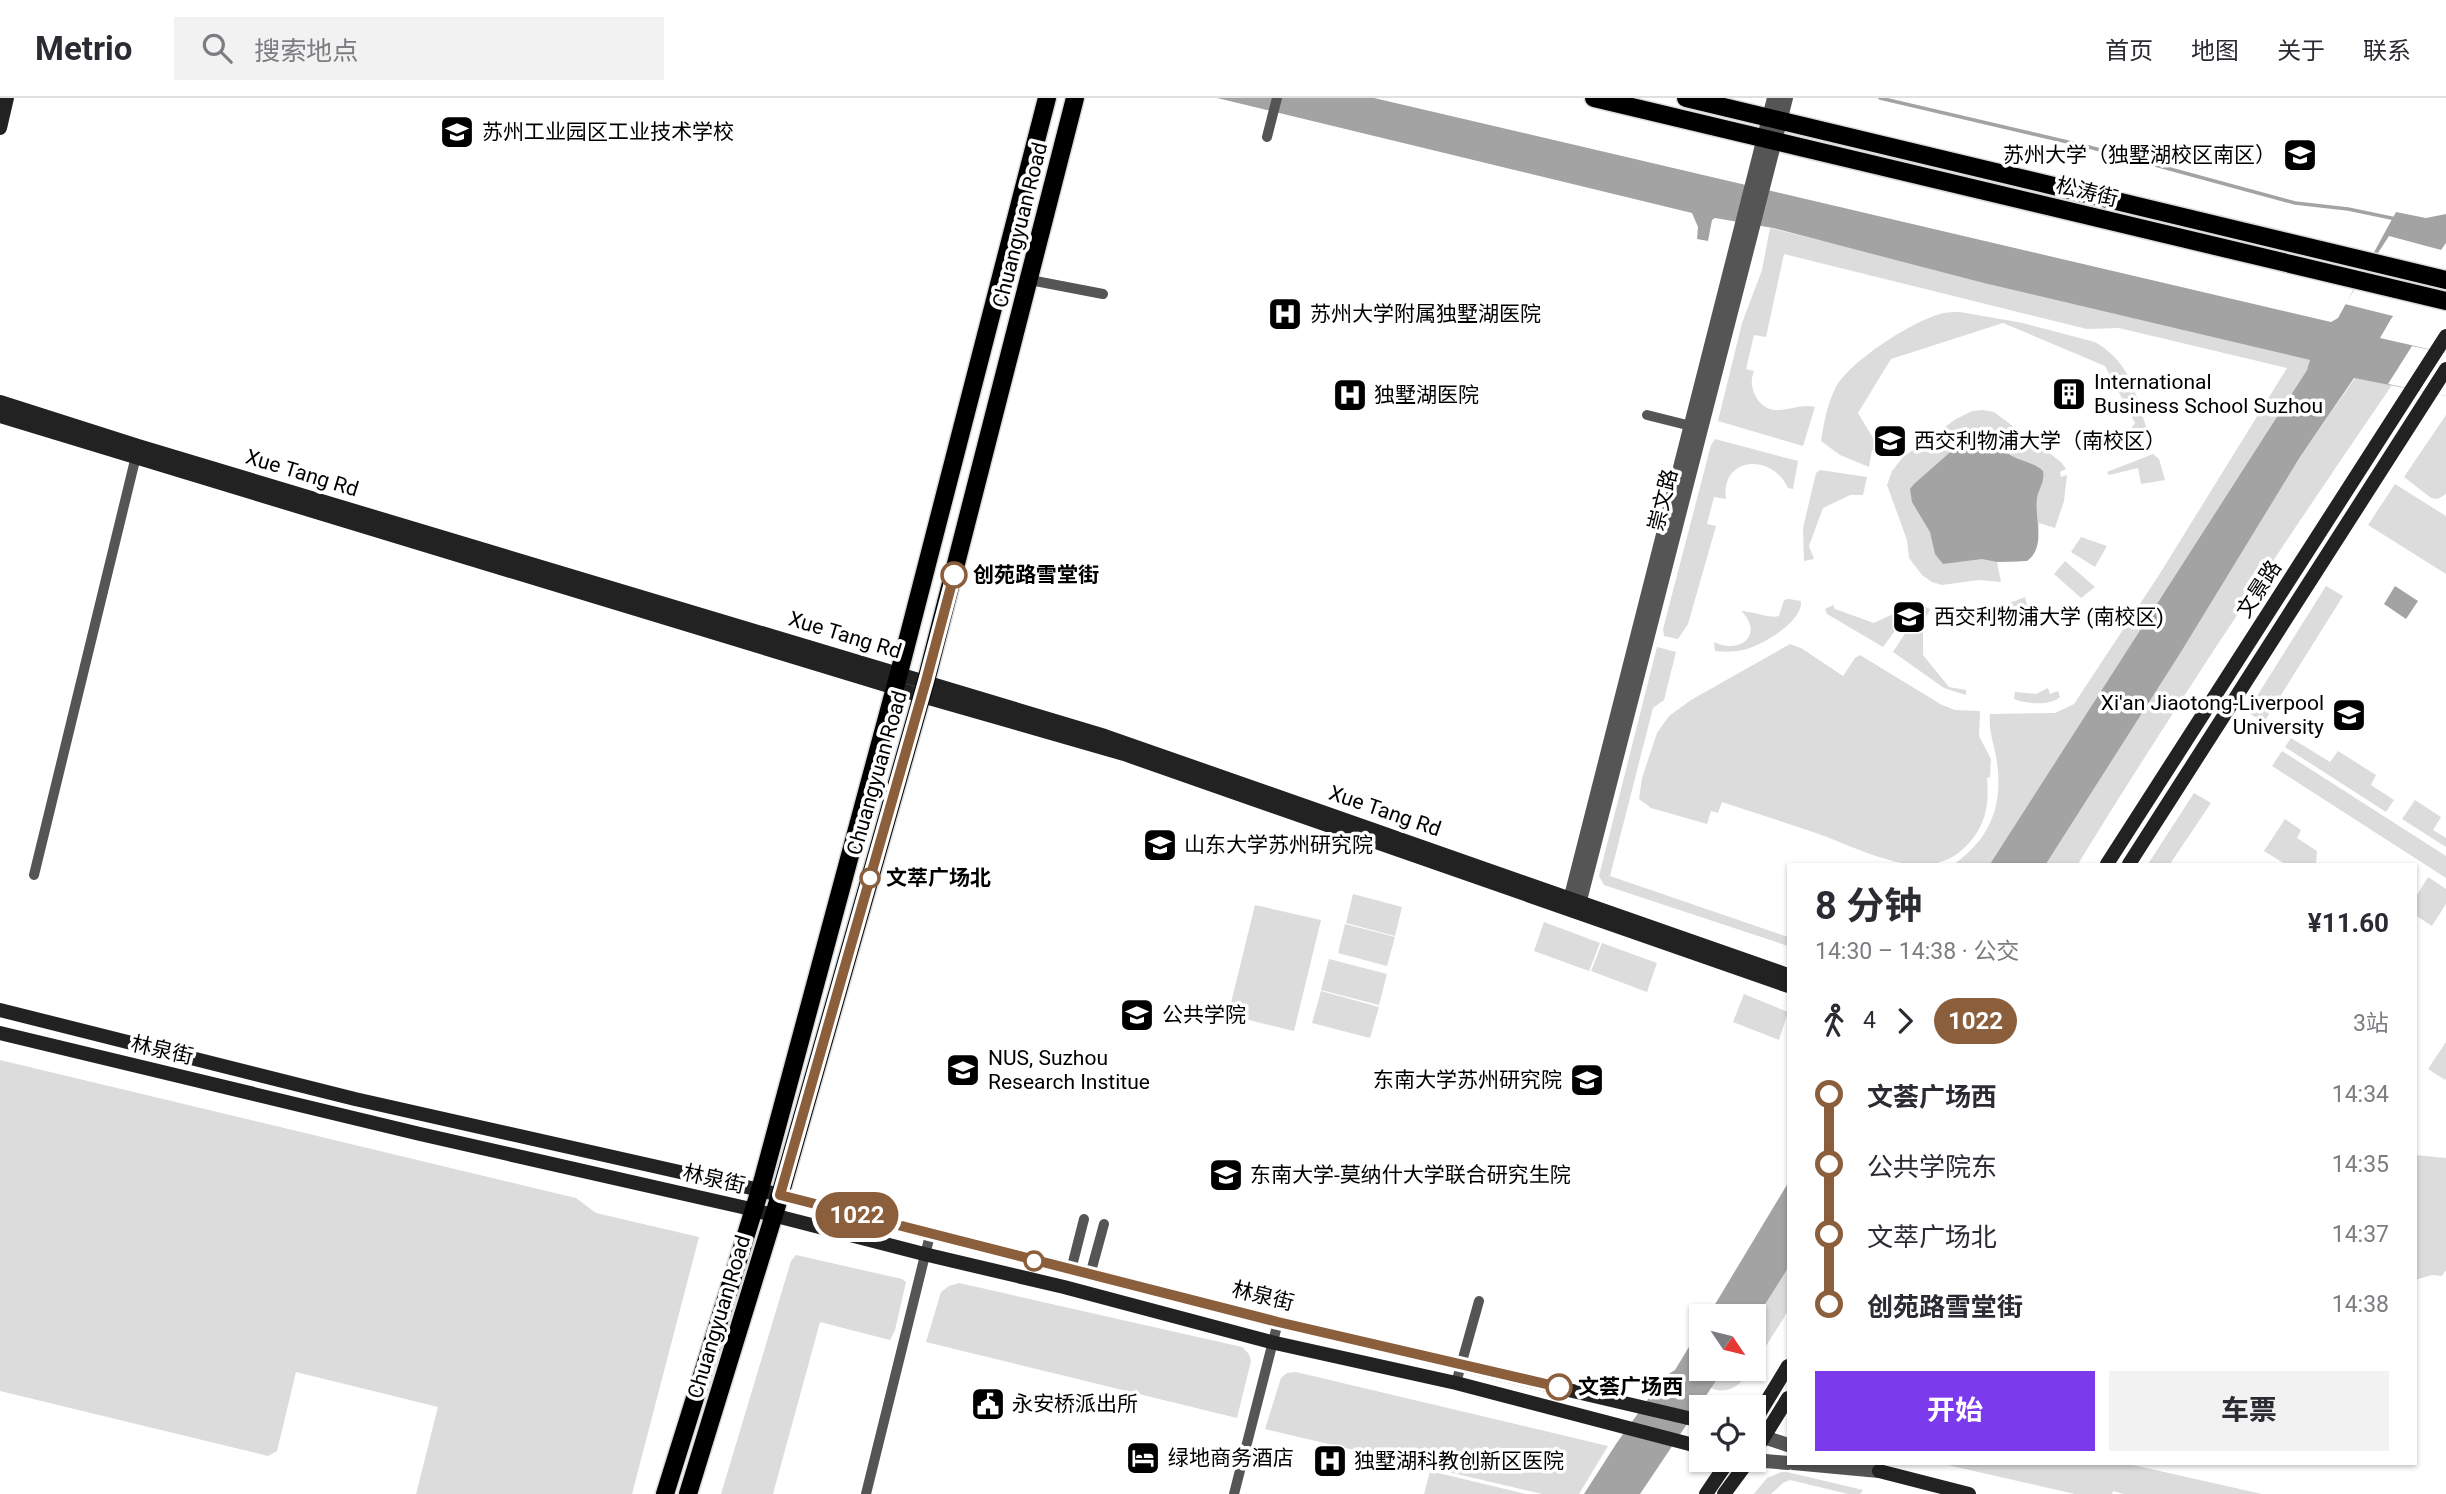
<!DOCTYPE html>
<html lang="zh">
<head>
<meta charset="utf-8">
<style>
  :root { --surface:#fff; --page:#f2f2f3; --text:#2b2b33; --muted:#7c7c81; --line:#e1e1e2; --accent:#7c3aed }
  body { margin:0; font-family:Roboto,"Noto Sans SC",sans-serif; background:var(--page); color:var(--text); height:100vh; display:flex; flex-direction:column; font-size:26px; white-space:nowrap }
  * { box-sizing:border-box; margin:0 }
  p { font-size:23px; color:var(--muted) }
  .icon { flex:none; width:38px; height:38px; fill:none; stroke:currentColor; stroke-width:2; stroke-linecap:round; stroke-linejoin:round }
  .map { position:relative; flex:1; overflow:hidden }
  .drawer { position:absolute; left:1787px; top:765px; width:630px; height:602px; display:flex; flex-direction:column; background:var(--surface); border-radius:0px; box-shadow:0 2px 5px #0004 }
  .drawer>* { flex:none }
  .badge { padding:0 14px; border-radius:23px; font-size:24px; line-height:46px }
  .needle { width:46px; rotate:125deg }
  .controls { position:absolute; left:1689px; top:1206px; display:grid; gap:14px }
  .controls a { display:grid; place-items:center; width:77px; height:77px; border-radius:0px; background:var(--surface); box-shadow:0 2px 5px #0004; font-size:35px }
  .map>.badge { position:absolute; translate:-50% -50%; box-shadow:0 0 0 4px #fff }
  .legs { display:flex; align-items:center; gap:10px; height:77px; padding:0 28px; font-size:23px }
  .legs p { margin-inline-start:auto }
  .overview { display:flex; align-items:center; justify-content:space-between; height:119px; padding:0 28px }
  h1 { font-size:38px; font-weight:700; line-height:52px }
  .action { display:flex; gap:14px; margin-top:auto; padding:14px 28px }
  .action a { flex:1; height:80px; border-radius:0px; background:var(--accent); color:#fff; font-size:28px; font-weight:700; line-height:80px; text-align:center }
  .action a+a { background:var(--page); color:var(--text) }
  ul { padding:0 28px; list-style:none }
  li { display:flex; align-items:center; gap:24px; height:70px; font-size:26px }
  li i { display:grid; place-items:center; width:10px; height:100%; margin:0 9px; background:currentColor }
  li i::after { content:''; width:18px; height:18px; margin:-9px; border:5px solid; border-radius:50%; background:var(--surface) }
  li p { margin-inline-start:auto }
  li:first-child i { background:linear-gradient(#0000 50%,currentColor 0) }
  li:last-child i { background:linear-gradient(currentColor 50%,#0000 0) }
  header { display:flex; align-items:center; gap:42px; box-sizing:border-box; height:98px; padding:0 35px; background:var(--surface); border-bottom:2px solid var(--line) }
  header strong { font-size:33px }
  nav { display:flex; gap:38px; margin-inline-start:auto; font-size:24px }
  .search { width:490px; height:63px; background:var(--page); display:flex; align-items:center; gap:18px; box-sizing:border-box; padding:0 24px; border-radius:0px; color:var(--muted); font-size:26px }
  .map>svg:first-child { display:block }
  .green { fill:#dcdcdc }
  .water { fill:#a3a3a3 }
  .pier { fill:#fff }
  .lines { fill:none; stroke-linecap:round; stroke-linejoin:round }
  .stream { stroke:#a3a3a3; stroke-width:3.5 }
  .primary-casing { stroke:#dbdbdb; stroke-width:21 }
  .minor { stroke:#555; stroke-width:10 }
  .tertiary { stroke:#555; stroke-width:14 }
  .secondary { stroke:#222; stroke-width:14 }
  .primary { stroke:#000; stroke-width:18 }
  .line-1-casing { stroke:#fff; stroke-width:16 }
  .line-1 { stroke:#8b5e3c; stroke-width:10 }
  .stop-1-dot { fill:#fff; stroke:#8b5e3c; stroke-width:3.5 }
  .labels { text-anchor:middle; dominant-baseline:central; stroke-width:7; stroke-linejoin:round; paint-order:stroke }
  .poi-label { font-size:21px; fill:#000; stroke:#fff; text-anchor:start }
  .street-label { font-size:21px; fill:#000; stroke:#fff }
  .stop-label { font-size:21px; font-weight:bold; fill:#000; stroke:#fff; text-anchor:start }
</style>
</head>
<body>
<header>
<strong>Metrio</strong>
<div class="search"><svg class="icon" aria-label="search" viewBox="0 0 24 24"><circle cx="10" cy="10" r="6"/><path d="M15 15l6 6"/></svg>搜索地点</div>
<nav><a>首页</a><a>地图</a><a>关于</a><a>联系</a></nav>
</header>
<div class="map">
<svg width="2446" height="1396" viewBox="0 0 2446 1396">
  <rect width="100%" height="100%" fill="#fff"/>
  <path class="green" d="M1770,130L2311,262L2307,272L1990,766H1954C1990,741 2003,708 1997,665C1995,647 1988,634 1990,616L2055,615L2074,606L2159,477L2287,270L2119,230L2087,231L1784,156L1766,239L1754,237L1746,271L1754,273C1751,281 1751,287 1754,295C1769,327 1794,303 1815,309L1803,348L1718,323L1742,225L1762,172Z
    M1960,214L2023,225L2095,244C2133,266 2135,298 2149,337L2147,339L2127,336L2135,325L2105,268L2003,225L1891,261L1858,315L1879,350L1872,352L1869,369L1840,357L1821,343C1824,325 1827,307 1835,291C1848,264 1915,221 1944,215C1949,214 1955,214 1960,214Z
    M2355,280L2392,287C2284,445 2178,603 2078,766H2046L2181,554L2300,359Z
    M1982,312L1994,314L2061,364L2066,371L2060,374L2061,379L2067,377L2064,403L2055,430L2039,425C2035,464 2036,464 1997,464L2001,484L1979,482L1942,487L1932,484L1922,477L1909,460L1907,442L1887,387L1892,373L1903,359L1956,321L1972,313Z
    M2446,317V396L2438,401L2431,400L2404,379Z
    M1715,341L1798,363L1793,391L1788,390C1772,354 1720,359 1726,401L1714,399L1707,426L1716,428L1688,526L1678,541L1664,538L1663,531L1711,347Z
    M2153,356L2159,361L2165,382L2141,386L2138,370L2109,377L2107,374Z
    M1820,372L1867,379L1863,397H1850L1823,410L1809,448L1814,461L1804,463L1803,430L1816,375Z
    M2395,386L2446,418V476L2368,427Z
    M2081,439L2107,448L2095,469L2071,454Z
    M2065,463L2095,489L2081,500L2054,476Z
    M2326,488L2343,498L2264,624L2247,614Z
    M2025,499L2029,516L2013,532L2007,506Z
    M1789,501L1801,503C1803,524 1761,548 1743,552C1734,554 1725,554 1715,553L1714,544C1740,557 1765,536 1741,513C1752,513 1770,521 1779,518L1784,502Z
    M1913,503L1916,504L1883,549L1827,516L1825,511L1833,507L1835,511L1874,525L1908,509Z
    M1923,508L1930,511L1923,525V557L1949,589L1966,592V597L1944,590L1893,554Z
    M1790,546L1801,550L1843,578L1855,560L1860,557L1942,607L1955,612L1980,613L1979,638L1991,661L1990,679L1987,680C1989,702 1987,722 1973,740C1933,795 1864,751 1813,734C1783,724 1752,714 1722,704L1718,715L1711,713L1707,726L1651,710L1639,701L1642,680L1657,635L1669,618L1691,602Z
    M1657,549L1676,554L1664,602L1653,610L1610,778L1788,839V848L1604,787L1599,778Z
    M2048,590L2050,596L2058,593L2060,599C2050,608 2026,606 2014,601L2015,594L2036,596Z
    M2291,640L2330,664L2338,653L2376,677L2371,687L2394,702L2386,714L2285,649Z
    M2282,653L2446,758V780L2272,668Z
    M2194,695L2211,705L2170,766H2148Z
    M2415,702L2441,719L2433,732L2446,740V749L2402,721Z
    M2285,721L2301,732L2297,740L2317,753L2316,766H2285L2264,753Z
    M2428,779L2446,791V806L2432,828L2415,817V800Z
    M1353,796L1402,809L1395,838L1346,825Z
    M1255,807L1321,822L1294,933L1228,917Z
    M1544,824L1600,845L1589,873L1534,853Z
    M1345,826L1395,839L1387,868L1338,855Z
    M1602,845L1657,865L1647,894L1591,873Z
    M1329,861L1387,876L1379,907L1321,892Z
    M1321,893L1379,909L1370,940L1312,925Z
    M1744,896L1788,914L1779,942L1733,924Z
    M2446,944V980L2445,982L2428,971Z
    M0,962L576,1100L596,1115L699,1139L632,1396H416L438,1309L296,1274L277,1353L268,1358L0,1293Z
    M2415,1057L2446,1060V1172L2442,1178L2432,1177L2415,1182Z
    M796,1157L902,1181L906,1184L895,1232L890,1242L820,1224L773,1396H721L791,1163Z
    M1788,1170V1213L1754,1267V1224Z
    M959,1185L1242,1249L1249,1256L1251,1263L1237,1320L926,1244L941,1194L949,1188Z
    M1724,1271H1751C1741,1286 1730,1298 1711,1290Z
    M1296,1274L1608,1348L1579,1396H1542L1265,1331L1281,1280L1287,1275Z
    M1939,1365H2133V1367L2262,1396H2124L2113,1393L2112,1396H2075Z
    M1430,1373L1526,1396H1424Z
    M1781,1374H1787L1863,1392L1860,1396H1848L1790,1382L1783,1385L1771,1396H1754L1767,1380Z"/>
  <path class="water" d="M1217,0H1374L2331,224L2338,220L2396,114L2426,120L2446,116V145L2391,221L2380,240L2446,255V298L2354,280L2300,359L2181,554L2046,766H1990L2307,272L2310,262L1984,185L1773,130L1715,120L1712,122L1708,143L1697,141L1698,129L1692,115Z
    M1973,334C1986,342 1999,351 2012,358C2023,364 2035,365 2043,373C2045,384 2039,390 2037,400C2034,421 2047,448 2027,463L1997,464L1982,461L1943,466L1935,456L1930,434L1912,404L1910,391L1914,386Z
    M2395,488L2418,503L2406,521L2384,506Z
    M1788,1085V1170L1754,1224V1218H1708Z
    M1701,1229V1270L1724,1271L1640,1396H1584L1616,1346L1664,1279L1675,1272Z"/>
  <path class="pier" d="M2389,138L2445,153L2397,219L2345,206Z
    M2412,248L2446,255V298L2388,286Z"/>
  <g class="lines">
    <path class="stream" d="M1880,0L2089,49L2295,105L2348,111L2396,121"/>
    <g class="primary-casing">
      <path id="primary" d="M1594,0L2446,203
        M1686,0L2446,182
        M665,1396L760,1092L899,575L1047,0
        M688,1396L780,1097L926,583L1075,0"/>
    </g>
    <path class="minor" d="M1267,39L1277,0
      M1030,182L1103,196
      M1647,317L1695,329
      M34,777L137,354
      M1071,1172L1084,1121
      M1090,1177L1104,1126
      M1456,1285L1479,1203
      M866,1396L930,1137
      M1234,1396L1278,1224"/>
    <path class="tertiary" d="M1568,810L1774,0
      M1577,814L1786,0
      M1764,1339L1788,1347
      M1753,1362L1788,1365
      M1793,1365L1879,1373"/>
    <path class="secondary" d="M0,30L7,0
      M0,304L138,348L1105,638L1788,877
      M0,318L922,598L1124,656L1788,888
      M2107,766L2446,238
      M2129,766L2446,271
      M0,912L355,1001L760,1092L1278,1224L1701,1323
      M0,935L420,1036L742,1109L924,1156L1064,1189L1271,1244L1456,1285L1701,1349
      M1754,1324L1788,1268
      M1754,1355L1788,1300
      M1879,1373L1969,1396
      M1706,1396L1729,1362
      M1724,1396L1749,1362"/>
    <use href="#primary" class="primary"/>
  </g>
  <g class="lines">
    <g class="line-1-casing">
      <path id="line-1" d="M954,477L926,583L780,1097L1278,1224L1559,1289"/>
    </g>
    <use href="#line-1" class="line-1"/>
  </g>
  <defs>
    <g id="university-square" transform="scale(1.75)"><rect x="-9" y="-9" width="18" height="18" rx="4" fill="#000" stroke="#fff"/><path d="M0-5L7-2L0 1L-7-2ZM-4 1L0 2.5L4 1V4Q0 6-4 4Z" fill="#fff"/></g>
    <g id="hospital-square" transform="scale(1.75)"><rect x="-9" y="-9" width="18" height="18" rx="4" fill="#000" stroke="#fff"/><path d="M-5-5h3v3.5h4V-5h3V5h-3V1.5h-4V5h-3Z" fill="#fff"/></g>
    <g id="building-square" transform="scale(1.75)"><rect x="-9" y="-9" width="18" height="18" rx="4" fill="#000" stroke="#fff"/><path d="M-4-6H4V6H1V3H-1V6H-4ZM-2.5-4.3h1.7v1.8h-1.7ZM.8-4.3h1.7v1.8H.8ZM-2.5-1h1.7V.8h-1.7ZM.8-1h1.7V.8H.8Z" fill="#fff"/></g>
    <g id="school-square" transform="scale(1.75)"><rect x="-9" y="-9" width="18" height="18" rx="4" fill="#000" stroke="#fff"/><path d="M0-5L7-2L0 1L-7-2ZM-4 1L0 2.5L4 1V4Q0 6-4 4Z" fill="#fff"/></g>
    <g id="civic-square" transform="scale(1.75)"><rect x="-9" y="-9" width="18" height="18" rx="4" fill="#000" stroke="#fff"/><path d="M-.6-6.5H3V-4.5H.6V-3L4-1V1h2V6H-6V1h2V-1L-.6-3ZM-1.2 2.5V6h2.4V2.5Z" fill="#fff"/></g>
    <g id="hotel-square" transform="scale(1.75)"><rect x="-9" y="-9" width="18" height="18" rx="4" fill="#000" stroke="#fff"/><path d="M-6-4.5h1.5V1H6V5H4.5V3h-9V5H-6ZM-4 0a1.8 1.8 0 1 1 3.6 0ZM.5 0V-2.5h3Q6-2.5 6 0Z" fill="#fff"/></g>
  </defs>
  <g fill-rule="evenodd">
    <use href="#university-square" x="457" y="34"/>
    <use href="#university-square" x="2300" y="57"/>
    <use href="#hospital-square" x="1285" y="216"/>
    <use href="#building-square" x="2069" y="296"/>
    <use href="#hospital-square" x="1350" y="297"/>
    <use href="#school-square" x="1890" y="343"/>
    <use href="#university-square" x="1909" y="519"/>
    <use href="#university-square" x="2349" y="617"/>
    <use href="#university-square" x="1160" y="747"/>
    <use href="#university-square" x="1137" y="917"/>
    <use href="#university-square" x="963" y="972"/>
    <use href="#university-square" x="1587" y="982"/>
    <use href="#university-square" x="1226" y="1077"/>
    <use href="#civic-square" x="988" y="1306"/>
    <use href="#hotel-square" x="1143" y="1360"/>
    <use href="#hospital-square" x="1330" y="1363"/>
  </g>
  <g class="stop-1-dot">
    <circle cx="954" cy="477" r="12"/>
    <circle cx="870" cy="780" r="9"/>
    <circle cx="1034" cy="1163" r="9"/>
    <circle cx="1559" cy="1289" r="12"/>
  </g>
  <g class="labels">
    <g class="poi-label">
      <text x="482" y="34">苏州工业园区工业技术学校</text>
      <text x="2276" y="57" text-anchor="end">苏州大学（独墅湖校区南区）</text>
      <text x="1310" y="216">苏州大学附属独墅湖医院</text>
      <text x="2094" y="284">International<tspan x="2094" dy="24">Business School Suzhou</tspan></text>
      <text x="1374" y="297">独墅湖医院</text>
      <text x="1914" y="343">西交利物浦大学（南校区）</text>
      <text x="1934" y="519">西交利物浦大学 (南校区)</text>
      <text x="2324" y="605" text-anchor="end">Xi'an Jiaotong-Liverpool<tspan x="2324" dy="24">University</tspan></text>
      <text x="1184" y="747">山东大学苏州研究院</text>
      <text x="1162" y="917">公共学院</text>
      <text x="988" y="960">NUS, Suzhou<tspan x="988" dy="24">Research Institue</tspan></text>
      <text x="1562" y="982" text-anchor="end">东南大学苏州研究院</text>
      <text x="1250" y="1077">东南大学-莫纳什大学联合研究生院</text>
      <text x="1012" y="1306">永安桥派出所</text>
      <text x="1168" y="1360">绿地商务酒店</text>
      <text x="1354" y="1363">独墅湖科教创新区医院</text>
    </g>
    <g class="street-label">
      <text transform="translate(2087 94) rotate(14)">松涛街</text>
      <text transform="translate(1020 127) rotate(-76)">Chuangyuan Road</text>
      <text transform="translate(302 375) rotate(17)">Xue Tang Rd</text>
      <text transform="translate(1663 402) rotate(-76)">崇文路</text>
      <text transform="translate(2259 491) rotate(-57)">文景路</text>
      <text transform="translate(845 537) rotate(17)">Xue Tang Rd</text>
      <text transform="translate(877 675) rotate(-74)">Chuangyuan Road</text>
      <text transform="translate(1385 713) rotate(19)">Xue Tang Rd</text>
      <text transform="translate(162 952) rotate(13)">林泉街</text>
      <text transform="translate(714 1081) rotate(13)">林泉街</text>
      <text transform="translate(1263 1198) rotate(14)">林泉街</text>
      <text transform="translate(719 1219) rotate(-73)">Chuangyuan Road</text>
    </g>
    <g class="stop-label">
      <text x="973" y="477">创苑路雪堂街</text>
      <text x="886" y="780">文萃广场北</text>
      <text x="1578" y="1289">文荟广场西</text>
    </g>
  </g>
</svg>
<div class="controls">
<a><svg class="needle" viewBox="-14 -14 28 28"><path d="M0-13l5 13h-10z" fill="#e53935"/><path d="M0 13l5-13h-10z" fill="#7c7c81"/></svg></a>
<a><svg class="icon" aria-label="locate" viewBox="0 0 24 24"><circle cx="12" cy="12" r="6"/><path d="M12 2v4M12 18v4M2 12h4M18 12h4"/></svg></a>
</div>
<b class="badge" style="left:857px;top:1117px;background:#8b5e3c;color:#fff">1022</b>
<section class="drawer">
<div class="overview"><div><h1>8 分钟</h1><p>14:30 – 14:38 · 公交</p></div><b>¥11.60</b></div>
<div class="legs"><svg class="icon" aria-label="walk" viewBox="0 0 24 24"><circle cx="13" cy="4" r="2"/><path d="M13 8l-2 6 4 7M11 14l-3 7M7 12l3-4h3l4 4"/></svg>4<svg class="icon" aria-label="forward" viewBox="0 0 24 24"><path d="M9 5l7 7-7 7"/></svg><b class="badge" style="background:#8b5e3c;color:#fff">1022</b><p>3站</p></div>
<ul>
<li><i style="color:#8b5e3c"></i><b>文荟广场西</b><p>14:34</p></li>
<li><i style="color:#8b5e3c"></i><span>公共学院东</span><p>14:35</p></li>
<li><i style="color:#8b5e3c"></i><span>文萃广场北</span><p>14:37</p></li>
<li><i style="color:#8b5e3c"></i><b>创苑路雪堂街</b><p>14:38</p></li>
</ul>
<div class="action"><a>开始</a><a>车票</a></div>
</section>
</div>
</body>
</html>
